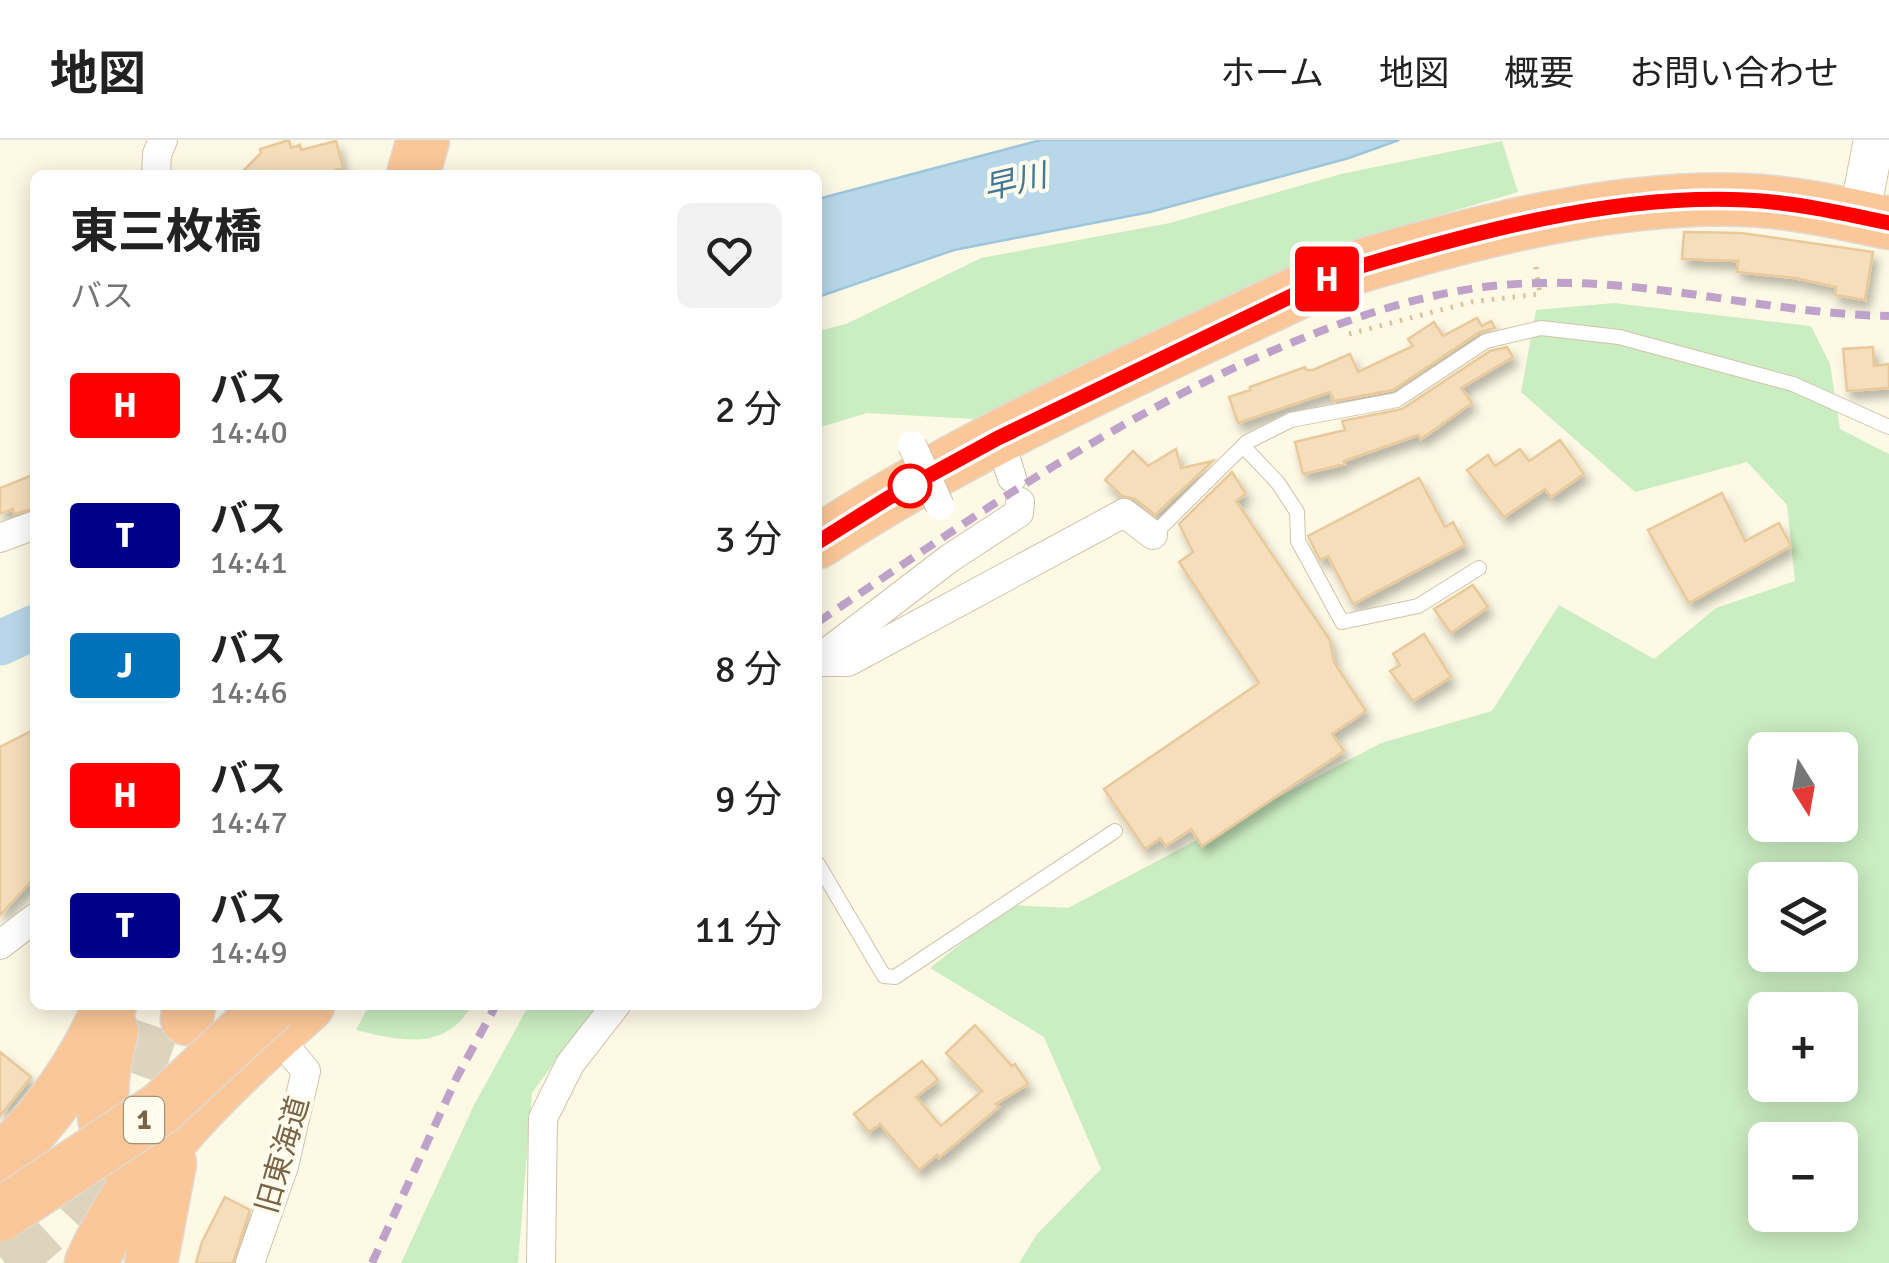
<!DOCTYPE html>
<html lang="ja">
<head>
<meta charset="utf-8">
<style>
  :root { --surface:#fff; --page:#f2f2f2; --text:#222; --muted:#767676; --line:#e0e0e0 }
  body { margin:0; font-family:Signika,"Noto Sans JP",sans-serif; background:var(--page); color:var(--text); height:100vh; display:flex; flex-direction:column; font-size:38px; white-space:nowrap }
  * { box-sizing:border-box; margin:0 }
  p { font-size:32px; color:var(--muted) }
  .icon { flex:none; width:55px; height:55px; fill:none; stroke:currentColor; stroke-width:2; stroke-linecap:round; stroke-linejoin:round }
  .map { position:relative; flex:1; overflow:hidden }
  .drawer { position:absolute; left:30px; top:30px; width:792px; height:840px; display:flex; flex-direction:column; background:var(--surface); border-radius:15px; box-shadow:0 5px 25px #0003 }
  .drawer>* { flex:none }
  .badge { padding:0 20px; border-radius:8px; font-size:35px; line-height:65px }
  .needle { width:65px; rotate:169deg }
  .controls { position:absolute; left:1748px; top:592px; display:grid; gap:20px }
  .controls a { display:grid; place-items:center; width:110px; height:110px; border-radius:15px; background:var(--surface); box-shadow:0 5px 25px #0003; font-size:50px }
  .map>.badge { position:absolute; translate:-50% -50%; box-shadow:0 0 0 5px #fff }
  .round { display:grid; place-items:center; flex:none; width:105px; height:105px; border-radius:15px; background:var(--page) }
  .head { display:flex; align-items:center; justify-content:space-between; height:170px; padding:0 40px }
  h1 { font-size:48px; font-weight:700; line-height:75px }
  ul { padding:0; list-style:none }
  li { display:flex; align-items:center; gap:30px; height:130px; padding:0 40px }
  li div { flex:1 }
  li b { display:block; font-size:38px }
  li em { font-style:normal }
  li .badge { min-width:110px; font-weight:700; text-align:center }
  header { display:flex; align-items:center; gap:60px; box-sizing:border-box; height:140px; padding:0 50px; background:var(--surface); border-bottom:2px solid var(--line) }
  header strong { font-size:48px }
  nav { display:flex; gap:55px; margin-inline-start:auto; font-size:35px }
  .map>svg:first-child { display:block }
  .green { fill:#cbedc2; fill-rule:evenodd }
  .water { fill:#b8d8e9; stroke:#9dc5dc; stroke-width:2.5 }
  .lines { fill:none; stroke-linecap:round; stroke-linejoin:round }
  .river { stroke:#b8d8e9; stroke-width:45 }
  .building { fill:#f5debb; stroke:#e9c89a; stroke-width:2.5; filter:url(#shadow) }
  .highway-tunnel { stroke:#ddd4be; stroke-width:52; stroke-dasharray:52 26; stroke-linecap:butt }
  .lane-casing { stroke:#d0c3aa; stroke-width:16 }
  .street-casing { stroke:#d0c3aa; stroke-width:30 }
  .secondary-casing { stroke:#d4c5a7; stroke-width:42 }
  .highway-casing { stroke:#dfdad3; stroke-width:55 }
  .path { stroke:#dbc29d; stroke-width:5; stroke-dasharray:2.5 8; stroke-linecap:butt }
  .lane { stroke:#fff; stroke-width:14 }
  .street { stroke:#fff; stroke-width:28 }
  .secondary { stroke:#fff; stroke-width:40 }
  .highway { stroke:#fcc798; stroke-width:52 }
  .rail { stroke:#bfa2c9; stroke-width:8; stroke-dasharray:15 10; stroke-linecap:butt }
  .street-bridge-casing { stroke:#d0c3aa; stroke-width:30; stroke-linecap:butt }
  .highway-bridge-casing { stroke:#dfdad3; stroke-width:55; stroke-linecap:butt }
  .street-bridge { stroke:#fff; stroke-width:28 }
  .highway-bridge { stroke:#fcc798; stroke-width:52 }
  .line-casing { stroke:#fff; stroke-width:22 }
  .line { stroke:#f00; stroke-width:15 }
  .stop-dot { fill:#fff; stroke:#f00; stroke-width:5 }
  .labels { text-anchor:middle; dominant-baseline:central; stroke-width:8; stroke-linejoin:round; paint-order:stroke }
  .shield { fill:#fffced; stroke:#a1927a; stroke-width:2.5 }
  .shield-label { font-size:28px; font-weight:bold; fill:#796448 }
  .street-label { font-size:30px; fill:#796448; stroke:#fffced }
  .water-label { font-size:32px; font-style:italic; fill:#427795; stroke:#fffced }
</style>
</head>
<body>
<header>
<strong>地図</strong>
<nav><a>ホーム</a><a>地図</a><a>概要</a><a>お問い合わせ</a></nav>
</header>
<div class="map">
<svg width="1889" height="1123" viewBox="0 0 1889 1123">
  <defs>
    <filter id="shadow"><feDropShadow dx="4.5" dy="8" stdDeviation="5" flood-color="#0004"/></filter>
  </defs>
  <rect width="100%" height="100%" fill="#fef9e5"/>
  <path class="green" d="M1502,1L1518,52L1345,103L974,279L867,273L818,288V191L846,184L981,118L1170,83L1341,34Z
    M1614,163L1811,186L1830,224L1840,289L1889,314V1123H1019L1037,1094L1101,1029L1044,897L930,828L1010,765L1068,768L1381,603L1492,571L1559,465L1654,519L1716,468L1795,441L1787,365L1747,322L1635,352L1521,252L1536,170ZM1765,610H1840V685H1765ZM1765,740H1840V815H1765ZM1765,870H1840V945H1765ZM1765,1000H1840V1075H1765Z
    M369,865H472C445,912 401,901 356,890Z
    M529,865H597L532,953L518,1123H401L474,965Z"/>
  <path class="water" d="M1041,0H1399L1349,18L1150,72L954,110L818,157V59Z"/>
  <g class="lines">
    <path class="river" d="M0,503L35,487"/>
  </g>
  <path class="building" d="M289,0L291,8L300,5L301,10L336,1L343,28L335,30L336,35H277L276,31L239,35L261,13L260,9Z
    M1684,92L1741,93L1873,112L1865,160L1835,155L1836,147L1795,138L1737,132L1738,121L1682,119Z
    M1477,178L1482,186L1491,181L1495,188L1480,192L1393,250L1334,261L1330,252L1238,283L1229,257L1250,250V247L1305,227L1306,230H1313L1350,214L1358,232L1413,206L1408,199L1434,182L1443,196Z
    M1507,207L1513,217L1461,248L1472,263L1421,299L1418,295L1344,321L1345,324L1303,334L1295,302L1345,290L1342,281L1402,269L1490,211Z
    M1873,207L1874,226L1889,224V248L1847,251L1843,209Z
    M1560,300L1584,334L1551,357L1545,349L1504,377L1467,330L1488,315L1495,326L1520,309L1529,321Z
    M1176,309L1181,328L1213,321L1155,375L1135,359L1122,356L1105,340L1133,311L1148,326Z
    M1232,332L1246,354L1236,361L1330,500L1334,522L1366,571L1332,594L1344,611L1202,706L1191,689L1166,706L1160,698L1145,709L1104,649L1259,543L1179,422L1193,412L1179,384Z
    M35,334V368L14,374L13,369L0,374V348Z
    M1419,338L1445,387L1453,382L1465,405L1353,464L1328,416L1320,420L1308,396Z
    M1722,353L1745,401L1779,383L1791,406L1689,463L1648,390Z
    M1473,445L1488,467L1451,493L1434,469Z
    M1424,494L1451,537L1413,561L1390,531L1400,525L1393,514Z
    M35,589V737L0,775V607Z
    M975,885L1012,926L1015,924L1028,944L996,964L999,967L939,1018L937,1015L919,1030L880,984L869,992L854,974L922,921L938,940L916,957L941,986L982,951L946,913Z
    M0,912L31,937L0,976Z
    M225,1057L250,1070L233,1123H196L202,1102Z"/>
  <g class="lines">
    <path class="highway-tunnel" d="M5,1123C36,1098 72,1068 92,1033C121,983 139,928 158,873"/>
    <g class="lane-casing">
      <path id="lane" d="M1243,306L1278,343L1297,372L1298,401L1342,482L1418,466L1479,428
        M1153,395L1247,302L1291,280L1397,260L1486,201L1541,188L1619,197L1793,244L1889,287
        M818,724L884,836L895,837L1115,691"/>
    </g>
    <g class="street-casing">
      <path id="street" d="M156,35L157,14L163,0
        M999,298L1012,338
        M0,398L35,385
        M818,519L950,418L1019,373L1020,362
        M818,522H848L1124,373L1153,395
        M0,805L35,778
        M250,1123L284,1026L306,931L268,885
        M541,1123L543,978L570,924L616,865"/>
    </g>
    <g class="secondary-casing">
      <path id="secondary" d="M1859,77L1874,0"/>
    </g>
    <g class="highway-casing">
      <path id="highway" d="M413,35L423,0
        M818,402C978,296 1168,216 1341,132C1465,94 1616,54 1746,60C1793,62 1843,73 1889,83
        M187,879L189,865
        M112,891C99,939 92,1003 139,1035
        M0,1022C48,977 84,925 110,865
        M91,1123C139,1017 223,941 308,865
        M151,1123L170,1023"/>
    </g>
    <path class="path" d="M1349,194L1471,162L1540,154L1535,121"/>
    <use href="#lane" class="lane"/>
    <use href="#street" class="street"/>
    <use href="#secondary" class="secondary"/>
    <use href="#highway" class="highway"/>
    <path class="rail" d="M818,482C970,379 1115,276 1286,205C1370,170 1451,144 1542,143C1659,140 1773,174 1889,176
      M372,1123L457,937L496,865"/>
    <g class="street-bridge-casing">
      <path id="street-bridge" d="M912,305L940,366"/>
    </g>
    <g class="highway-bridge-casing">
      <path id="highway-bridge" d="M0,1075L161,968L272,865"/>
    </g>
    <use href="#street-bridge" class="street-bridge"/>
    <use href="#highway-bridge" class="highway-bridge"/>
  </g>
  <g class="lines">
    <g class="line-casing">
      <path id="line" d="M818,402L888,358L998,298L1341,132C1467,94 1613,53 1746,60C1793,62 1843,73 1889,83"/>
    </g>
    <use href="#line" class="line"/>
  </g>
  <circle class="stop-dot" cx="910" cy="346" r="20"/>
  <g class="labels">
    <rect class="shield" x="124" y="957" width="40" height="46" rx="8"/>
    <g class="shield-label">
      <text x="144" y="980">1</text>
    </g>
    <g class="street-label">
      <text transform="translate(283 1015) rotate(-74)">旧東海道</text>
    </g>
    <g class="water-label">
      <text transform="translate(1015 42) rotate(-13)">早川</text>
    </g>
  </g>
</svg>
<div class="controls">
<a><svg class="needle" viewBox="-14 -14 28 28"><path d="M0-13l5 13h-10z" fill="#e53935"/><path d="M0 13l5-13h-10z" fill="#767676"/></svg></a>
<a><svg class="icon" aria-label="layers" viewBox="0 0 24 24"><path d="M12 4l9 5-9 5-9-5zM3 14l9 5 9-5"/></svg></a>
<a>+</a>
<a>−</a>
</div>
<b class="badge" style="left:1327px;top:139px;background:#f00;color:#fff">H</b>
<section class="drawer">
<div class="head"><div><h1>東三枚橋</h1><p>バス</p></div><a class="round"><svg class="icon" aria-label="heart" viewBox="0 0 24 24"><path d="M12 20l-8-8c-3-5 5-10 8-4 3-6 11-1 8 4z"/></svg></a></div>
<ul>
<li><span class="badge" style="background:#f00;color:#fff">H</span><div><b>バス</b><p>14:40</p></div><em>2 分</em></li>
<li><span class="badge" style="background:#00008b;color:#fff">T</span><div><b>バス</b><p>14:41</p></div><em>3 分</em></li>
<li><span class="badge" style="background:#0072bc;color:#fff">J</span><div><b>バス</b><p>14:46</p></div><em>8 分</em></li>
<li><span class="badge" style="background:#f00;color:#fff">H</span><div><b>バス</b><p>14:47</p></div><em>9 分</em></li>
<li><span class="badge" style="background:#00008b;color:#fff">T</span><div><b>バス</b><p>14:49</p></div><em>11 分</em></li>
</ul>
</section>
</div>
</body>
</html>
